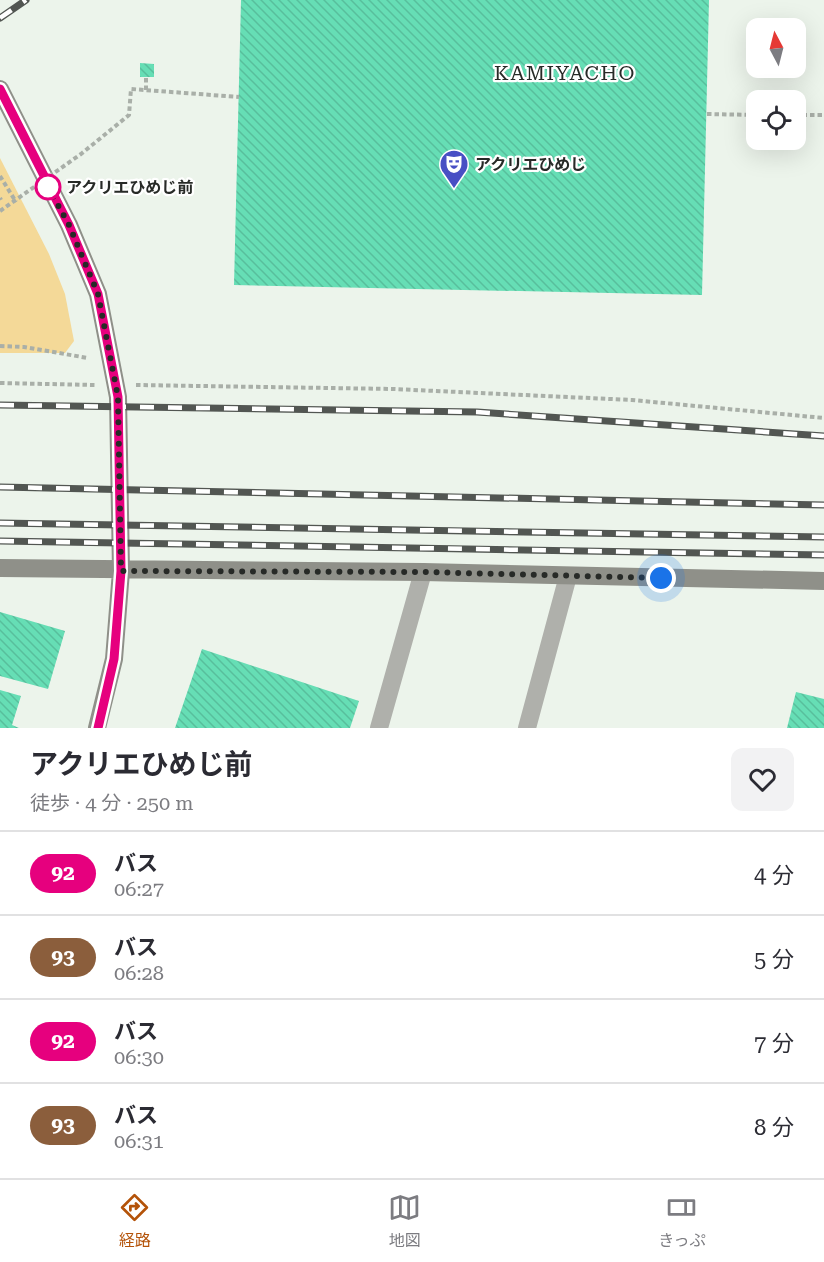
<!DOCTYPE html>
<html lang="ja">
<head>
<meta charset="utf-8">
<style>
  :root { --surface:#fff; --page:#f2f2f3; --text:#2b2b33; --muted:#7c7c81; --line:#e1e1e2; --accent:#b45309 }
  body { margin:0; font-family:"Roboto Serif","Noto Sans JP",serif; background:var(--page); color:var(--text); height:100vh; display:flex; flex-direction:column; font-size:22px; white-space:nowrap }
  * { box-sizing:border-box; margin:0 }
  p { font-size:20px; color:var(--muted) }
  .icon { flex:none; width:33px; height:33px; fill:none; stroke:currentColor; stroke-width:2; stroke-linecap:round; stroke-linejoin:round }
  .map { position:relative; height:728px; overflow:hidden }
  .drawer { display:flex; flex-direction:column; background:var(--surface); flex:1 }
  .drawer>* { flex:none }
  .badge { padding:0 12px; border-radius:20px; font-size:21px; line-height:39px }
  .needle { width:39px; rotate:353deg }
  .buttons { position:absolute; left:746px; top:18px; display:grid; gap:12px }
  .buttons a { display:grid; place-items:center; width:60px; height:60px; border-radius:12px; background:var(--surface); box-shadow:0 6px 24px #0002; font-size:30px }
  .you { position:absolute; width:30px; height:30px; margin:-15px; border:4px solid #fff; border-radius:50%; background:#1a73e8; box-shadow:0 0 0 9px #1a73e833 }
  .map>.badge { position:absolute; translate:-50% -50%; box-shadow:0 0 0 3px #fff }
  .round { display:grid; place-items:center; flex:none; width:63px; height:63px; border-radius:12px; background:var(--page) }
  .summary { display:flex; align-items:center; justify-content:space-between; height:102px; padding:0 30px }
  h1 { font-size:28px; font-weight:700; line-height:45px }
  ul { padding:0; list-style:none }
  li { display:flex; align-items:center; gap:18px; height:84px; padding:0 30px; border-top:2px solid var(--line) }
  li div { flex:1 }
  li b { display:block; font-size:22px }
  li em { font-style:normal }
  li .badge { min-width:66px; font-weight:700; text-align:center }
  .dock { display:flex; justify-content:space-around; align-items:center; height:84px; border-top:2px solid var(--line); background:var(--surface); font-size:16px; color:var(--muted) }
  .dock a { display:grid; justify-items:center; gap:3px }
  .dock .current { color:var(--accent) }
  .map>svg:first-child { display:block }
  .green { fill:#f4d998 }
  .building { fill:url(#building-back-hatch) }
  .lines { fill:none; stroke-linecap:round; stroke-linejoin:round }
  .path { stroke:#a9afa8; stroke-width:4; stroke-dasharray:4.5 3; stroke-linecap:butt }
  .street { stroke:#afb0ab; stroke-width:18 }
  .secondary { stroke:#8f9089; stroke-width:18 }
  .rail-casing { stroke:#525652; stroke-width:7 }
  .rail { stroke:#fff; stroke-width:4.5; stroke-dasharray:14; stroke-linecap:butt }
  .path-bridge { stroke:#a9afa8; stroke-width:4; stroke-dasharray:4.5 3; stroke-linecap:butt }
  .line-casing { stroke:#fff; stroke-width:14 }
  .line { stroke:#e6007e; stroke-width:9 }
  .walk { stroke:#272a27; stroke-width:6; stroke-dasharray:0 10.8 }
  .stop-dot { fill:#fff; stroke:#e6007e; stroke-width:3 }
  .labels { text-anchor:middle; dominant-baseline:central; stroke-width:4.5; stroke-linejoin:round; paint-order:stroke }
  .poi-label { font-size:16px; font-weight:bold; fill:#272a27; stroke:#fff; text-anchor:start }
  .stop-label { font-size:16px; font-weight:bold; fill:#272a27; stroke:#fff; text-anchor:start }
  .quarter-label { font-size:20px; letter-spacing:1.5px; fill:#272a27; stroke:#fff }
</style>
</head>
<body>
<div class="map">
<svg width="824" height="728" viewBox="0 0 824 728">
  <defs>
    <pattern id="building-back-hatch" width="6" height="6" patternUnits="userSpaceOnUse" patternTransform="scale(1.5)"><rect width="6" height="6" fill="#66deb5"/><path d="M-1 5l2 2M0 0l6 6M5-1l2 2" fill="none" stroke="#58bf9c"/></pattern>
  </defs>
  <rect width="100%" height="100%" fill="#ecf4eb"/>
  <path class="green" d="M0,158L49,254L65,294L74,341L65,353H0Z"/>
  <path class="building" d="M241,0H709L702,295L234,285Z
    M140,63L154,64V77H140Z
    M0,612L65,631L48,689L0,676Z
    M202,649L359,701L350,728H175Z
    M0,690L21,696L12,725L19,728H0Z
    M796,692L824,699V728H787Z"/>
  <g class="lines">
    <path class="path" d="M146,90V77
      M707,114L756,115
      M795,115H824
      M0,176L16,202
      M0,198L1,200
      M0,346L24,347L88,358
      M0,383L95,385
      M136,385L393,389L632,400L824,418"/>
    <path class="street" d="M379,728L423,572
      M527,728L568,576"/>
    <path class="secondary" d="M0,89L69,225L98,294L118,397L121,571L114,659L97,728
      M0,568L423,572L824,581"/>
    <g class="rail-casing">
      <path id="rail" d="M0,18L26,0
        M0,405L477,412L824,436
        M0,487L824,505
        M0,523L824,537
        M0,541L824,555"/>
    </g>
    <use href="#rail" class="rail"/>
    <path class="path-bridge" d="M0,211L81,154L129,115L131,89L239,97"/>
  </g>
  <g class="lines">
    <g class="line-casing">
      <path id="line" d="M0,89L69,225L98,294L118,397L121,571L114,659L98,728"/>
    </g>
    <use href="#line" class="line"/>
    <path class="walk" d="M48,187L69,225L98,294L118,397L121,571L423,572L661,578"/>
  </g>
  <defs>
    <g id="theatre-pin" transform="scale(1.5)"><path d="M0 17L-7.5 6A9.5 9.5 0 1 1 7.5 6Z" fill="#484fc4" stroke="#fff"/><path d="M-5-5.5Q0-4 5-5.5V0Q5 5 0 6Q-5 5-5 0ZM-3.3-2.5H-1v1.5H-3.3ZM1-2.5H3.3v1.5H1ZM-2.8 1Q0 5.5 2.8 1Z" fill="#fff"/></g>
  </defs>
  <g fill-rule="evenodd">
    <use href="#theatre-pin" x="454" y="164"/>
  </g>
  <circle class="stop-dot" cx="48" cy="187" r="12"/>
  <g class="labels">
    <g class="poi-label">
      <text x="475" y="164">アクリエひめじ</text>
    </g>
    <g class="stop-label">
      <text x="66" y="187">アクリエひめじ前</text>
    </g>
    <g class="quarter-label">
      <text x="565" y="73">KAMIYACHO</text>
    </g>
  </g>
</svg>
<div class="buttons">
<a><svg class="needle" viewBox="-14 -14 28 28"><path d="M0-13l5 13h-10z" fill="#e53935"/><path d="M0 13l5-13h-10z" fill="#7c7c81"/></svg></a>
<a><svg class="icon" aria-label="locate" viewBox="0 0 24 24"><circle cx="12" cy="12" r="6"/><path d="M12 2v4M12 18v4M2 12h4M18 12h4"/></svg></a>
</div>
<div class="you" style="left:661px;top:578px"></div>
</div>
<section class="drawer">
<div class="summary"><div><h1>アクリエひめじ前</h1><p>徒歩 · 4 分 · 250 m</p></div><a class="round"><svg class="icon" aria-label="heart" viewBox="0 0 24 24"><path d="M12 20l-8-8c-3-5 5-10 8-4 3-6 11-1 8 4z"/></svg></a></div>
<ul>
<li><span class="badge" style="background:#e6007e;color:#fff">92</span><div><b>バス</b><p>06:27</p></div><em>4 分</em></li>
<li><span class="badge" style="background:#8b5e3c;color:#fff">93</span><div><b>バス</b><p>06:28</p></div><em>5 分</em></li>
<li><span class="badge" style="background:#e6007e;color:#fff">92</span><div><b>バス</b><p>06:30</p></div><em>7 分</em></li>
<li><span class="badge" style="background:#8b5e3c;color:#fff">93</span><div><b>バス</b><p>06:31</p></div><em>8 分</em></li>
</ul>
</section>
<nav class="dock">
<a class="current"><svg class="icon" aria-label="directions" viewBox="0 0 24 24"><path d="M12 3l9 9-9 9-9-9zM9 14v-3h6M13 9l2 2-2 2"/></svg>経路</a>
<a><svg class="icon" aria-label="map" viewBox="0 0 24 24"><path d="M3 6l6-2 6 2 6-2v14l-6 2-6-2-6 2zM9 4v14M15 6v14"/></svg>地図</a>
<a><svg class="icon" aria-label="tickets" viewBox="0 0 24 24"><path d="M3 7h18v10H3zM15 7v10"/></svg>きっぷ</a>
</nav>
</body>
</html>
